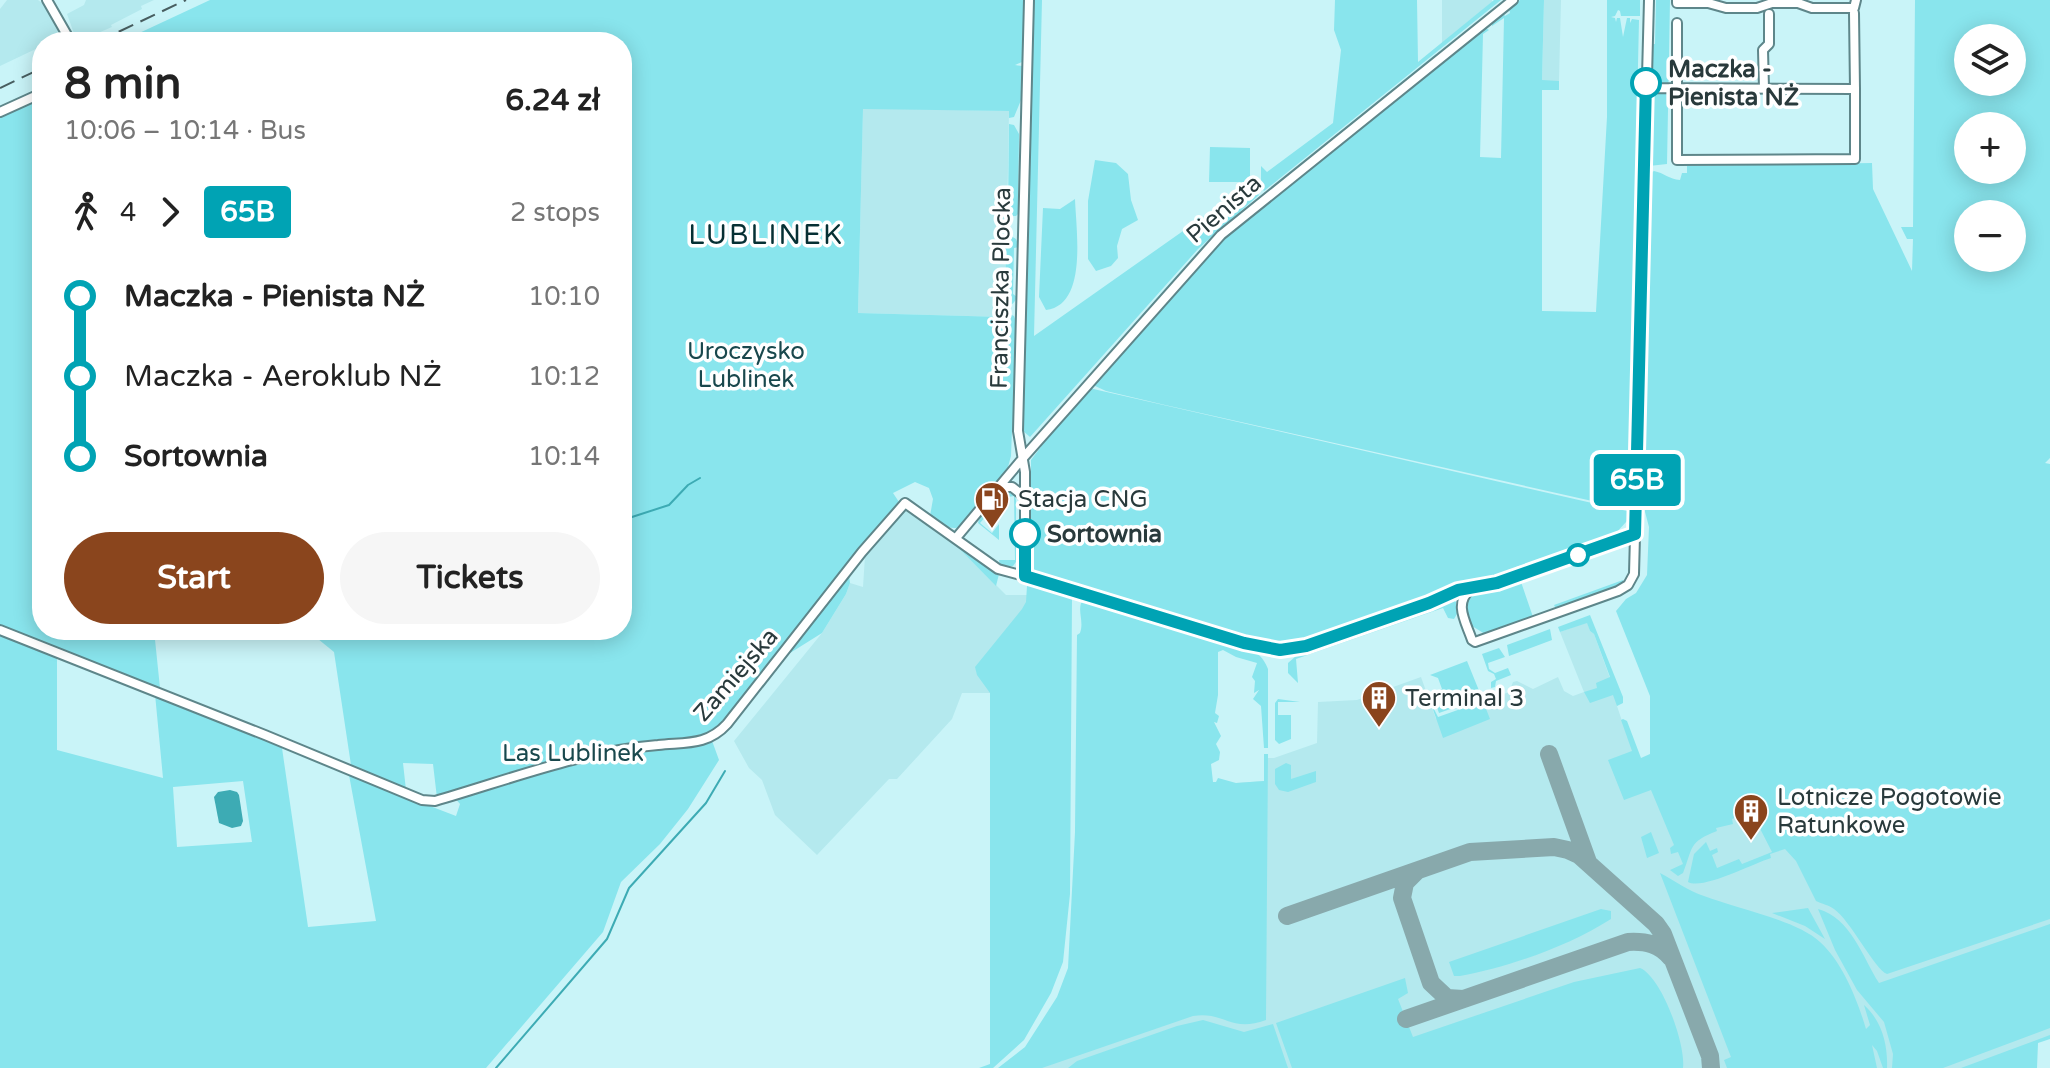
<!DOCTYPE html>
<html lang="en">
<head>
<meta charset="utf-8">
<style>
  :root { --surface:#fff; --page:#f6f6f6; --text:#222; --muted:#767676; --accent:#8a451d }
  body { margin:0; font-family:"Varela Round",sans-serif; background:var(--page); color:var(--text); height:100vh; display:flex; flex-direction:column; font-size:30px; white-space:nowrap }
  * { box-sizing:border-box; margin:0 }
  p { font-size:26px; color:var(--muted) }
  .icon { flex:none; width:44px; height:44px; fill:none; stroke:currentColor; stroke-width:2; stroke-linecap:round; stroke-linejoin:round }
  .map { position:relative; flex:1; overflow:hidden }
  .drawer { position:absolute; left:32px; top:32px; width:600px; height:608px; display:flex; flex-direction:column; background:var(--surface); border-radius:32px; box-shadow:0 4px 20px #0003 }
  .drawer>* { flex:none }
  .badge { padding:0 16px; border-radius:6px; font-size:28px; line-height:52px }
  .tools { position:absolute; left:1954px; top:24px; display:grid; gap:16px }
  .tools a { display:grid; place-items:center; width:72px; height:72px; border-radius:50%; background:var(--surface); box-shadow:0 4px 20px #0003; font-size:40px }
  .map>.badge { position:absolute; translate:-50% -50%; box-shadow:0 0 0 4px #fff }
  .legs { display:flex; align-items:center; gap:12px; height:88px; padding:0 32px; font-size:26px }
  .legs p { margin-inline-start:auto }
  .overview { display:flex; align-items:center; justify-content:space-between; height:136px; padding:0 32px }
  h1 { font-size:44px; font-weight:700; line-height:60px }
  .action { display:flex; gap:16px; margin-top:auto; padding:16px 32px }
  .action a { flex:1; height:92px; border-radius:48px; background:var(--accent); color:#fff; font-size:32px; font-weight:700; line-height:92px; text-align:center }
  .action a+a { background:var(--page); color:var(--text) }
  ul { padding:0 32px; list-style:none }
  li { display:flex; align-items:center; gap:28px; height:80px; font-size:30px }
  li i { display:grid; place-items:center; width:12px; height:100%; margin:0 10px; background:currentColor }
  li i::after { content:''; width:20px; height:20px; margin:-10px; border:6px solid; border-radius:50%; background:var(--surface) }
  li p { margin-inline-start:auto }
  li:first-child i { background:linear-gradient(#0000 50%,currentColor 0) }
  li:last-child i { background:linear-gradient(currentColor 50%,#0000 0) }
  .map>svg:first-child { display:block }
  .built { fill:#b4e9ee }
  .green { fill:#89e5ed; fill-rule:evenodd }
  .water { fill:#3dabb4 }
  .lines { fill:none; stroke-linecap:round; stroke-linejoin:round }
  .stream { stroke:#3dabb4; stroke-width:2 }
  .taxiway { stroke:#88a9ac; stroke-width:18 }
  .minor-casing { stroke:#5e868a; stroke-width:12 }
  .minor { stroke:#fff; stroke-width:8 }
  .rail { stroke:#485e60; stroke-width:2; stroke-dasharray:16 8; stroke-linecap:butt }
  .line-1-casing { stroke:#fff; stroke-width:18 }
  .line-1 { stroke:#00a3b4; stroke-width:12 }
  .stop-1-dot { fill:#fff; stroke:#00a3b4; stroke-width:4 }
  .labels { text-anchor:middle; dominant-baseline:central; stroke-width:7; stroke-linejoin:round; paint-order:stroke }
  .stop-label { font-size:24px; font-weight:bold; fill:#293a3c; stroke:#fff; text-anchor:start }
  .street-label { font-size:24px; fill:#293a3c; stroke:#fff }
  .park-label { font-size:24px; fill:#19484d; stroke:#fff }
  .poi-label { font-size:24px; fill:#293a3c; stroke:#fff; text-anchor:start }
  .quarter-label { font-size:28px; letter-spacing:2px; fill:#063034; stroke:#fff }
</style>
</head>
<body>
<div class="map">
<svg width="2050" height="1068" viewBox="0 0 2050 1068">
  <rect width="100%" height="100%" fill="#c9f4f8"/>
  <path class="built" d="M7,0H38L46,6L64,36L50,42H42V46L0,66V9Z
    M86,0H154L141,6L142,9L111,25L112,27L77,42L67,14L84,5Z
    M1442,0H1492V2L1442,43Z
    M1544,0H1561L1559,81H1542Z
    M863,108L1009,111L1007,222L1006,228H996L995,249L1006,250L1005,317L858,313Z
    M906,508L952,541L1006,595H1030L990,693H962L952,719L897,779H889L817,855L775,815L762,780L749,768L734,741L822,633L846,594L850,583L863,587L865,556Z
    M1587,622L1590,631L1594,634L1619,703L1617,706L1622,721L1669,829L1765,797L2050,915V1036L1967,1068H1028L1236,783L1264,781V758H1274L1317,743L1318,702L1357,700L1421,677L1436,719L1497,698L1499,704L1504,703L1501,695L1509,692L1513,682L1517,681L1533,689L1558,677L1564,691L1573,696L1584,692L1560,632Z"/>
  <path class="green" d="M210,0H1024L1022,62L1015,65L1022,66L1021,100L1014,117L1009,118V111L863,109L858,313L1004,317L1005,312L1014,316L1017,324L1015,429L1012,430L1011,456L1008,467L962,527C948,531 940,523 930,516L933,499L929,488L915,482L893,493L899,502L848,567L850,583L846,594L822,633L763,670L711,738L719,760L688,809L660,844L621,882L603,932L486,1068H0V115L42,96V630H154L160,688L62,651L57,656V750L163,778L155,694L282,748L308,927L376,921L349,775L456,816L460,804L449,791L437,798L433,764L403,763L406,790L351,765L334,652L307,630H622V42H120ZM243,781L252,842L177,847L173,787Z
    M1032,0H1042L1034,336L1254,181L1256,192L1259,195L1198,249L1030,437L1022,430Z
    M1335,0H1417L1418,62L1494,0H1501L1264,191L1261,187V166L1267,172L1333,123L1341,50L1334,30Z
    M1520,0H1544L1542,80L1559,81V90H1542V311L1596,312L1607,117V0H1640V16H1621L1620,11L1618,10L1615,16L1611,17L1615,18L1616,22L1617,18H1620L1623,37L1627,18H1630V23L1632,19L1639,20L1628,509L1165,405L1106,391L1093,385L1216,244L1484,27L1489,30L1483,34L1480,157L1501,158L1504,18L1492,26V23L1503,13L1505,16L1510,13L1509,8Z
    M1656,0H1670L1667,164L1649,166L1651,44H1655Z
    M1915,0H2050V458L2045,463L2050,464V919L1887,974C1875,970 1851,921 1834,909C1829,905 1822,904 1816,901L1796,861L1785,849L1770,854L1771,858C1752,864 1703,890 1688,882L1694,854L1706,842L1710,851L1717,848L1718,852L1712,855L1717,868L1739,859L1742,864L1772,852L1749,807L1746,809L1751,817L1747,819L1745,814L1732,819L1733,824L1716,828L1717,831C1688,842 1693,848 1683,873L1678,876L1670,870L1683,864L1678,852L1671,854L1670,848L1674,845L1651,790L1624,800L1608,760L1632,751L1621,720L1623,719L1627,721L1641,758L1650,754V696L1616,611L1626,599L1636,593L1647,575L1649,527L1644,508V447L1649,174L1654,171C1664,173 1669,179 1680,180L1682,173H1687V166L1872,163L1873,189L1912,271L1913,239H1907L1901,227H1913ZM1968,38H2012V82H1968ZM1968,126H2012V170H1968ZM2012,214V258H1968V214Z
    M1436,54L1435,58L1266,192Z
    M1639,91H1642L1632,510H1629Z
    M1009,124L1014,125L1019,134L1018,214L1016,216H1008Z
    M1210,147L1250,148V182H1209Z
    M1095,160L1116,163L1128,174L1131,200L1138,220L1122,229L1117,246L1118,258L1111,266L1096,271L1088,259V201Z
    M1259,197L1203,249L1083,382L1203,246Z
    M1075,199C1076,230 1088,305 1046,310L1039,297L1043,208L1060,209Z
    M996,235L1011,236L1016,239L1019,247L1014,248L1013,294L1017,297C1015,302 1012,306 1005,306L1006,250L995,249Z
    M1089,388L1614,508L1627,511V521L1615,534L1516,567L1518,572L1491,581L1458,586L1302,641L1285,644H1261L1030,571L1029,500L1031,499V460L1046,440L1045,438Z
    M1005,492L1014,494L1016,500V562L1013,566H1000L999,560H1015L1014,496L1002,498L980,523L992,533L999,524V540L978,523L980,515L982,516Z
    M952,541L999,574L996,586Z
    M1520,579L1533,617L1485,634L1472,626L1465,606L1470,595Z
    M1623,580L1624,583L1620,586L1556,609L1554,605Z
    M1034,584L1069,595L1072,598L1070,894L1063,962L1051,993L1024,1040L993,1068H979L990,1064V693L977,675L975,667L1022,609L1026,602L1027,586Z
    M1451,599L1456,602L1457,614L1454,619L1448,618L1443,608L1296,659L1298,683L1288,673V663L1296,656Z
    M1087,600L1246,649C1259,653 1263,657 1268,669V748H1264L1261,706L1253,699L1259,690L1254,693L1255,681L1252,677L1257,663L1236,657L1223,650L1218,652V695L1215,713L1219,716L1217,723L1214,722L1221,736L1216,744L1220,752L1219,760L1211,764L1213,782H1216L1218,778L1236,783L1264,781V754H1268L1266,1020C1230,1033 1225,1011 1193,1016L1042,1068H998L1025,1047L1057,997L1068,968L1075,832L1077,635L1080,633C1084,622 1078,613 1081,603Z
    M1590,615L1623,697V703L1617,706L1613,695L1590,703L1584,692L1597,688L1596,683L1610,677L1594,634L1590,631L1587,623L1560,632L1558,627Z
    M1550,629L1552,640L1509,656L1507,645Z
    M1499,648L1505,657L1488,663L1489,669L1495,673L1508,668L1511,675L1496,681L1495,687L1491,688V682L1496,679L1494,674L1488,671L1482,654Z
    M1467,661L1482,698L1439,713L1432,693L1442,689L1438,678L1430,675Z
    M1278,699L1300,702H1278V715H1291V739L1279,744L1275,740V703Z
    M1430,701L1438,717L1483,701L1490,719L1443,738Z
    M1286,763L1291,765V779L1316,771V782L1288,792L1279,790L1275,784V769Z
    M1651,832L1659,853L1647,858L1641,837Z
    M1660,873C1675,881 1689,891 1704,896C1735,908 1796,920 1820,942C1843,963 1857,999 1866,1029L1870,1025L1864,1005C1882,1021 1888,1045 1887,1068H1883L1877,1051L1872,1045L1877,1068H1727L1724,1060L1731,1057Z
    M1808,908L1825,939L1805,926L1772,913Z
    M1601,909L1611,911V919C1569,946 1509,967 1460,976H1454L1449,962Z
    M1818,909C1851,918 1863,958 1879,983L2050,924V1028L1943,1068H1892L1893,1054L1884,1022L1857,990L1835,950Z
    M1640,968C1662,977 1686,1045 1683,1068H1292L1276,1023L1405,978L1408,993L1398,999L1413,1037L1574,982Z
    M1203,1020L1244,1032L1273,1024L1288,1068H1068L1077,1061L1177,1026Z
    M2050,1035V1039L2038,1043L2037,1068H1961Z"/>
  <path class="water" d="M230,790L237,792L239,795L243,821L241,826L232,828L219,823L214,797L218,792Z"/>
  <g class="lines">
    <path class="stream" d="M632,517L669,505L688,485L700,478
      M496,1068L607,939L629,888L706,803L725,771"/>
    <path class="taxiway" d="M1549,754L1588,862
      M1417,871L1405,883L1402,898L1431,983L1447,998L1463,999
      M1287,916L1470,852L1554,847L1568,850L1579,855L1656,924L1663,934L1710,1056L1711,1068
      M1406,1019L1628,942C1646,941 1660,944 1671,958"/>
    <g class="minor-casing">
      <path id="minor" d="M47,0L71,42
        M1677,0V3H1708L1726,8H1757L1772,3H1798L1812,8H1854L1856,0
        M1677,23V160L1855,159V89
        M1646,88L1855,89L1854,13
        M1764,88L1763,50L1769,44V14
        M0,112L42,93
        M1000,487H1012L1025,497
        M956,538L1023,458L1221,235L1513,0
        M1025,576V472L1018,431L1029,0
        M1471,589C1453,603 1466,622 1472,640L1475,642L1618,591L1628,585L1634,574L1649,0
        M0,630L265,735L422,800L435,801C508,780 582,751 658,745C685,742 707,746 727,724L862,552L905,503L998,569L1035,579L1255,646L1292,649L1429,603L1458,590L1497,583L1636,534"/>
    </g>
    <use href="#minor" class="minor"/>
    <path class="rail" d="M97,42L186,0
      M0,88L42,68"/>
  </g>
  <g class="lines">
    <g class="line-1-casing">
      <path id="line-1" d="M1025,534V576L1244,643L1280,650L1306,646L1429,603L1458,590L1497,583L1635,534L1646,83"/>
    </g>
    <use href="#line-1" class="line-1"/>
  </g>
  <defs>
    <g id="fuel-pin" transform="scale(1.8)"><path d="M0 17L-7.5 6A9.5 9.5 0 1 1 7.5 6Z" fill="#8a451d" stroke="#fff"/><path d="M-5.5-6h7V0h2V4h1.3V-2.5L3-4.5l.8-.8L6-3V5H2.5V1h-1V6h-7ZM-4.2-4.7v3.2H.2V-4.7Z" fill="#fff"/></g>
    <g id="building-pin" transform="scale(1.8)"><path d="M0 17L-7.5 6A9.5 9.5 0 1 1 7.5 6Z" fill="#8a451d" stroke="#fff"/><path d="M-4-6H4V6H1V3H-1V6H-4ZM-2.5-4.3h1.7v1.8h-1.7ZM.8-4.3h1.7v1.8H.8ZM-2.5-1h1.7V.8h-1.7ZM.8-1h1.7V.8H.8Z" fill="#fff"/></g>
  </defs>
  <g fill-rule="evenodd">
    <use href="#fuel-pin" x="992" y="499"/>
    <use href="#building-pin" x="1379" y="698"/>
    <use href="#building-pin" x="1751" y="811"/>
  </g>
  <g class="stop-1-dot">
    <circle cx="1646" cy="83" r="14"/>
    <circle cx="1025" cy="534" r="14"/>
    <circle cx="1578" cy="555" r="10"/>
  </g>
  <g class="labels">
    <g class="stop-label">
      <text x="1668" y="69">Maczka -<tspan x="1668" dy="28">Pienista NŻ</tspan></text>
      <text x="1047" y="534">Sortownia</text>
    </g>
    <g class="street-label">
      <text transform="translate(1224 209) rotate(-41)">Pienista</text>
      <text transform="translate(1001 288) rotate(-89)">Franciszka Plocka</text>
      <text transform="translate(736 675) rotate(-49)">Zamiejska</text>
    </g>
    <g class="park-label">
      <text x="746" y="351">Uroczysko<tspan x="746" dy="28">Lublinek</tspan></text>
      <text x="573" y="753">Las Lublinek</text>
    </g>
    <g class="poi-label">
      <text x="1018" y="499">Stacja CNG</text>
      <text x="1405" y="698">Terminal 3</text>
      <text x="1777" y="797">Lotnicze Pogotowie<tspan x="1777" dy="28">Ratunkowe</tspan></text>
    </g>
    <g class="quarter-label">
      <text x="766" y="235">LUBLINEK</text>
    </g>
  </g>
</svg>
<div class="tools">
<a><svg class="icon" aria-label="layers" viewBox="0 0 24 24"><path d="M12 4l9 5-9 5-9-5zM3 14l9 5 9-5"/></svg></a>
<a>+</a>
<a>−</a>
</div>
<b class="badge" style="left:1637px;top:480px;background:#00a3b4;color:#fff">65B</b>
<section class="drawer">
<div class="overview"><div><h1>8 min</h1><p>10:06 – 10:14 · Bus</p></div><b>6.24 zł</b></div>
<div class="legs"><svg class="icon" aria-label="walk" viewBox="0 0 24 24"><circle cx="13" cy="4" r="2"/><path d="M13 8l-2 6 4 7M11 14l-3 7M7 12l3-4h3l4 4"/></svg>4<svg class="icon" aria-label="forward" viewBox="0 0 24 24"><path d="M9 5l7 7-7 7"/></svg><b class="badge" style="background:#00a3b4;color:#fff">65B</b><p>2 stops</p></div>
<ul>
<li><i style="color:#00a3b4"></i><b>Maczka - Pienista NŻ</b><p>10:10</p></li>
<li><i style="color:#00a3b4"></i><span>Maczka - Aeroklub NŻ</span><p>10:12</p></li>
<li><i style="color:#00a3b4"></i><b>Sortownia</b><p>10:14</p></li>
</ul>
<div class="action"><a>Start</a><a>Tickets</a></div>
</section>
</div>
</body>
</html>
